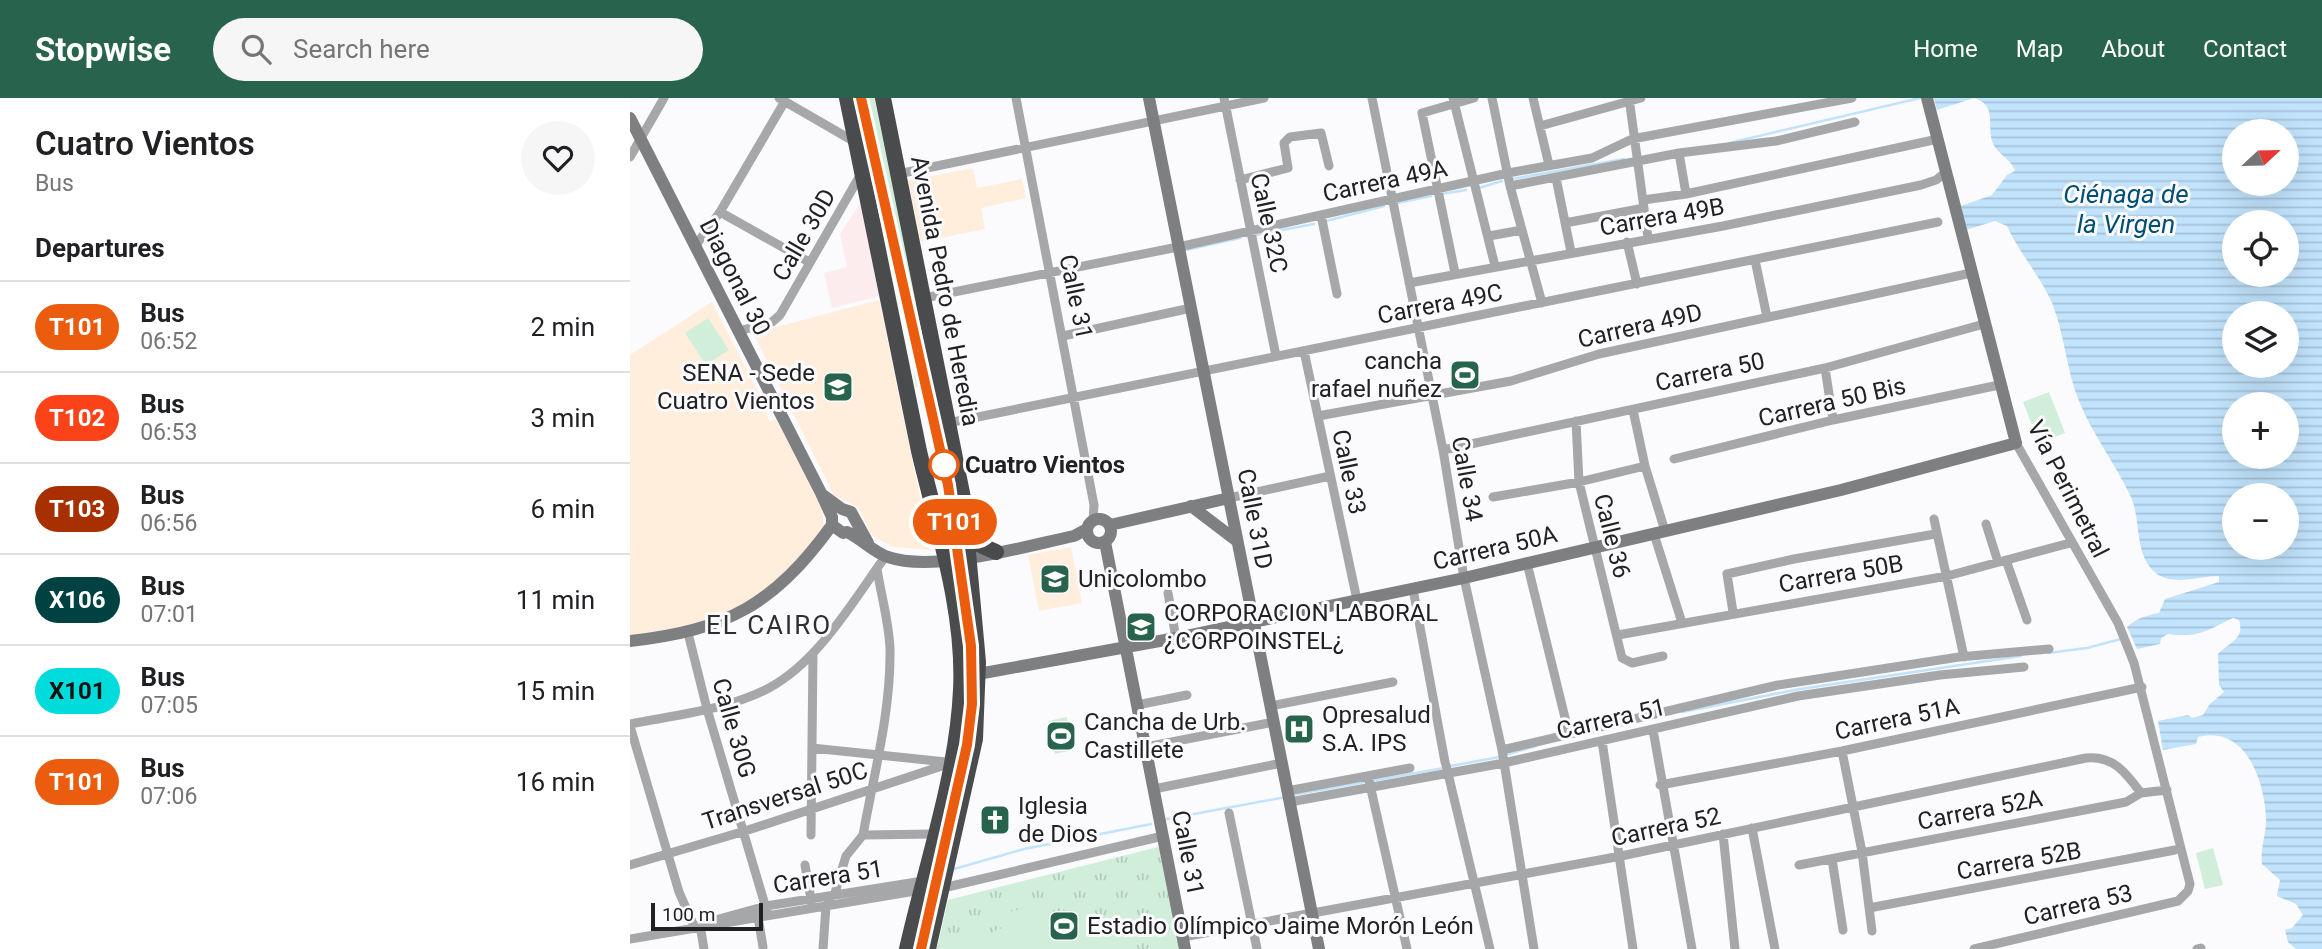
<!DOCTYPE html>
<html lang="en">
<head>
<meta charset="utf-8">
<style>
  :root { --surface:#fff; --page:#f6f6f6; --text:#202124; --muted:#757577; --line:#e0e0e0; --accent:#28634d }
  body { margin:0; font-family:Roboto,sans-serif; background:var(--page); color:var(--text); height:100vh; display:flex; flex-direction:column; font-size:26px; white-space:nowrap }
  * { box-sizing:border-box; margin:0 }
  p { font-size:23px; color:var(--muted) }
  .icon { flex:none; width:38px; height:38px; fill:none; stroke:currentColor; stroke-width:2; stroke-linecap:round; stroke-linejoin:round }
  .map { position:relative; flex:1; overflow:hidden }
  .drawer { display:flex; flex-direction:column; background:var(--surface); width:630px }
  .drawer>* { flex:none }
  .badge { padding:0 14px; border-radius:23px; font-size:24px; line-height:46px }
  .needle { width:46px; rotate:68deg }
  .controls { position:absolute; left:1592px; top:21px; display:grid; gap:14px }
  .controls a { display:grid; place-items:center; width:77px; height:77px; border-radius:50%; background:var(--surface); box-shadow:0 7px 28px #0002; font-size:35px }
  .scale { position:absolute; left:21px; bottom:18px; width:112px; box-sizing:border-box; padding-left:7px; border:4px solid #222122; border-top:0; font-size:19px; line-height:24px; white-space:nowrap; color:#222122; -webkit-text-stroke:5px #fbfafd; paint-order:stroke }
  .map>.badge { position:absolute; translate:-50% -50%; box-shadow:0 0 0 4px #fff }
  h2 { padding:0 35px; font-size:26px; line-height:63px }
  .round { display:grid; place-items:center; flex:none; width:74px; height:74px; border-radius:37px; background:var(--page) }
  .overview { display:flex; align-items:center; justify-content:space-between; height:119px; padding:0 35px }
  h1 { font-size:33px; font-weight:600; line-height:52px }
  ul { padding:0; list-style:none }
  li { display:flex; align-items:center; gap:21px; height:91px; padding:0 35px; border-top:2px solid var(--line) }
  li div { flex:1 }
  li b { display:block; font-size:26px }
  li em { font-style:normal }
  li .badge { min-width:77px; font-weight:700; text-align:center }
  header { display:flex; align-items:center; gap:42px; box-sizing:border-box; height:98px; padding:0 35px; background:var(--accent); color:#fff }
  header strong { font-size:33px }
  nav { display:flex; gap:38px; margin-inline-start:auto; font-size:24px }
  .search { width:490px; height:63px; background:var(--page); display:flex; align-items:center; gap:18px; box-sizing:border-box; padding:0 24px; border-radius:38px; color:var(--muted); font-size:26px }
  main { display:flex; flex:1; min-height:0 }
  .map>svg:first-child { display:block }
  .commercial { fill:#fcecee }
  .education { fill:#ffeedc }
  .grass { fill:url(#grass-tufts) }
  .green { fill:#d1eedb }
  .water { fill:url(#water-rules); fill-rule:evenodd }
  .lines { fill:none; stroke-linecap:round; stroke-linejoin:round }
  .stream { stroke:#c1e3fc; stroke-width:2.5 }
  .street { stroke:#a6a7a8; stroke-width:9 }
  .secondary { stroke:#7e7f81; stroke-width:12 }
  .highway { stroke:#494b4d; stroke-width:16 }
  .line-casing { stroke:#fff; stroke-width:16 }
  .line { stroke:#ec5c0e; stroke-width:10 }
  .stop-dot { fill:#fff; stroke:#ec5c0e; stroke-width:3.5 }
  .labels { text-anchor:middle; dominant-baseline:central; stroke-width:6; stroke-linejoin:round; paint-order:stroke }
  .street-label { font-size:24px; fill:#222122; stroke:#fbfafd }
  .poi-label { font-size:24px; fill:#222122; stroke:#fbfafd; text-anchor:start }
  .stop-label { font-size:24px; font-weight:bold; fill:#222122; stroke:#fbfafd; text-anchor:start }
  .water-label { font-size:26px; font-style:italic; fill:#004f75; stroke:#fbfafd }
  .neighbourhood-label { font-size:26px; letter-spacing:2px; fill:#2e2d30; stroke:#fbfafd }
</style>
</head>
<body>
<header>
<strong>Stopwise</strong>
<div class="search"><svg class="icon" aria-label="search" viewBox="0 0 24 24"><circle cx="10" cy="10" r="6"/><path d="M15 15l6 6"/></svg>Search here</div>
<nav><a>Home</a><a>Map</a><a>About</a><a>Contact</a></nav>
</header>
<main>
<section class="drawer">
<div class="overview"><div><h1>Cuatro Vientos</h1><p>Bus</p></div><a class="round"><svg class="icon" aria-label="heart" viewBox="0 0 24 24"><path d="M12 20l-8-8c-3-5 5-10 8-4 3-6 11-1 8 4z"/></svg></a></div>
<h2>Departures</h2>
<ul>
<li><span class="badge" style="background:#ec5c0e;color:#fff">T101</span><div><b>Bus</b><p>06:52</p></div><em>2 min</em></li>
<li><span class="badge" style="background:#fb4218;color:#fff">T102</span><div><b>Bus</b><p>06:53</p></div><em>3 min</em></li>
<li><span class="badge" style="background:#a83000;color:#fff">T103</span><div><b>Bus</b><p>06:56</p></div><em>6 min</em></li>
<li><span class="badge" style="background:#004242;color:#fff">X106</span><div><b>Bus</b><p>07:01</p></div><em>11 min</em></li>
<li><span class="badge" style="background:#00dbdb;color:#111">X101</span><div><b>Bus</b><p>07:05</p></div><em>15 min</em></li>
<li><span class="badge" style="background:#ec5c0e;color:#fff">T101</span><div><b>Bus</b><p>07:06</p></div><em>16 min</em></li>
</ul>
</section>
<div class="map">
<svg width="1692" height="851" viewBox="0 0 1692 851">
  <defs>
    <pattern id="grass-tufts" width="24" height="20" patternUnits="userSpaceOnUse" patternTransform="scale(1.75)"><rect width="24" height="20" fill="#d1eedb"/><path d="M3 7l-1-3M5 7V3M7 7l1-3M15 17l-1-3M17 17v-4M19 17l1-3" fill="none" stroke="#b3ccbc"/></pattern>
    <pattern id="water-rules" width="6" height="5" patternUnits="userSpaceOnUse" patternTransform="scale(1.75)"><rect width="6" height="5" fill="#c1e3fc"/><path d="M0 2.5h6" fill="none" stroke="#a6c2d8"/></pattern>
  </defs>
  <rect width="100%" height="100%" fill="#fbfafd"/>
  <path class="commercial" d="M233,101L253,197L202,210L194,175L217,169L210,136Z"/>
  <path class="education" d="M343,70L347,90L392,81L396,100L351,110L355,131L291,144L278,83Z
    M249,202L301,452L264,449L246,440L241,436L229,410L204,397L123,235Z
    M82,204L132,301L139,323L146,321L192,411L194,431L143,488L83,523L0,538V257Z
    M441,449L452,505L409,513L398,457Z"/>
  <path class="grass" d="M278,233L294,288L286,289Z
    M528,749L532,751L552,851H307L318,802Z"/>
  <path class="green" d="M233,0H248L330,406L326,407C298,270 262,136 233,0Z
    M78,220L99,252L76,267L55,235Z
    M839,264L844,288L830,290L825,267Z
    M1419,294L1435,335L1409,345L1393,304Z
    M437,619L443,652L425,656L418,623Z
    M1583,750L1593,787L1575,791L1566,755Z
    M417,806L419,812L405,815L407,822C442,820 472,822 504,835L500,849L503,851H332L366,832L397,823L395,816L379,820L378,814Z"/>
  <path class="water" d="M1304,0H1692V851H1666L1658,844L1655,832L1662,830L1673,817L1666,806L1647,798L1650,782L1632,766C1630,751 1636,737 1636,722C1635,683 1616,627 1568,639L1566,646L1533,652L1528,623L1558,617L1562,620L1573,617L1580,606L1594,594L1589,587L1588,556C1600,544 1615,541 1609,522L1603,520C1576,533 1568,540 1538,536L1531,540L1530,546L1507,551L1497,529C1507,520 1515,518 1529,515L1535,501L1589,484V478C1570,478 1544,488 1527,476C1503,458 1512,421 1500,397C1485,365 1462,336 1449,303C1436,272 1435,237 1422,205C1410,177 1389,155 1377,128L1365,123L1336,132L1331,108L1362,97L1377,77L1385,73C1381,60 1366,56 1362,43C1357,26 1367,7 1344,0L1307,12ZM1605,33H1657V86H1605ZM1605,124H1657V177H1605ZM1605,215H1657V268H1605ZM1605,306H1657V359H1605ZM1605,397H1657V450H1605Z"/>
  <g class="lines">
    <path class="stream" d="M1099,45L1290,0
      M882,81L994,61
      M849,90L872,83
      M811,96L836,92
      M767,105L801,98
      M696,123L754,108
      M626,137L684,126
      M556,152L610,140
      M1418,555L1457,550L1491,541
      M1052,614L1170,591L1391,558
      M875,657L906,648
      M821,668L869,659
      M662,697L814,670
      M537,721L656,699
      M324,771L394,751L521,726"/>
    <path class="street" d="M149,0L225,44
      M386,0L464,407L463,423
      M594,0L646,258
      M742,0L813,352L834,480L872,652L904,851
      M823,0L865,168
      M862,0L880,88L912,205
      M903,0L919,67
      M999,0L1018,140
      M910,28L1011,0
      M1049,55L1056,96
      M0,59L34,0
      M268,76L634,0
      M926,80L941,154
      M610,82L658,70L654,45L660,39L691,35L699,68
      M880,88L1049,55L1146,43L1225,24
      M1013,102L1056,96L1308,41
      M90,114L179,164
      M691,117L707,196
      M935,125L1014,110
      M859,138L892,132
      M997,144L1007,186
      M66,147L90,114L155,3
      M1125,162L1137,219
      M825,175L792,15L844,0
      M779,185L1093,128L1291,87L1306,82L1316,74
      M294,200L553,148L878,75L962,60L1002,41L1222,0
      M109,233L142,224L150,217L232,74
      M433,238L561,210
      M674,253L727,502
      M1195,270L1203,322
      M1003,312L1015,368L1035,433
      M688,318L881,283L969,256L1341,175
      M946,323L949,384L992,560L1002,565L1033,558
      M318,325L1308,124
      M813,352L1195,270L1354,226
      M1044,361L1203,322L1369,287
      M863,399L949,384L1015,368
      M599,400L700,378
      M1304,421L1334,559
      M1356,426L1368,464
      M1024,436L1052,525
      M1376,462L1397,522
      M897,465L939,636
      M783,491L815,664
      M538,495L546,540
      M1103,514L1097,476L1164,461L1305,436
      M58,535L77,611L138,817
      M988,537L1317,478L1440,445
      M507,607L557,597
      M640,608L763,584
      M0,626C46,617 97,612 139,590C189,563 223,503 255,459
      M0,628L49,794L64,828
      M1023,632L1062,851
      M972,643L1003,851
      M516,649L644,624
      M182,650L316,664
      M872,652L1148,587L1329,559L1419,551
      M1212,653L1232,754L1242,833
      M816,667L860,851
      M738,678L777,851
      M1030,687L1212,653L1512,589
      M524,691L652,665
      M657,693L780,670
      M660,704L874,665L1168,598L1310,577L1394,569
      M599,715L627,851
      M1122,730L1145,851
      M1093,736L1105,851
      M181,737L183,555
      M233,737C244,676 261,613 260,551C259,524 251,497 247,471
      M233,737L304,736
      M1202,761L1213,832
      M0,767L115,733L321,665
      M175,767L182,807
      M1169,767L1496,704L1511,695L1537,692
      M313,790L533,738
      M1239,810L1545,752
      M128,819L133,849
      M78,824L136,808L293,783
      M70,827L74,851
      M553,839L991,758L1456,660C1483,657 1496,675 1511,695
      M0,841L291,792
      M193,851L196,808L204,798L216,758L233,737
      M1344,851L1548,803L1558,793L1560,786L1504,565L1488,525L1386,345
      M1567,851L1571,850"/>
    <path class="secondary" d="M519,0L689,851
      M0,20L191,395L202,419V427L213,435
      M193,397L212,411L221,414L238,445
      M561,408L607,443
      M457 433a12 12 0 1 1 24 0a12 12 0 1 1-24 0Z
      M480,427L599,400
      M217,434C232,441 243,454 258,459C304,475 396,448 444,438L457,431
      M475,444L555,851
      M0,543C97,532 144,507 202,427
      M348,576L546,540L834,480L1211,392L1386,345L1297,0"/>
    <path class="highway" d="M217,0C242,117 264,236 289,353C307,430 335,512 331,592C327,679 296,766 277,851
      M253,0L333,400L348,564L345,641L298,851
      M338,426L346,445L366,454"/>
  </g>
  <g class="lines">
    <g class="line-casing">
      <path id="line" d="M231,0L318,387L341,548L342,606L337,647L291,851"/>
    </g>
    <use href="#line" class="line"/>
  </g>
  <defs>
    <g id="stadium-square" transform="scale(1.575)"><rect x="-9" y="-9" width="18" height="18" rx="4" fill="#28634d" stroke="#fbfafd"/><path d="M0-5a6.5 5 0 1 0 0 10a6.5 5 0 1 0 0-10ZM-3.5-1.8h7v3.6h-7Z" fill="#fff"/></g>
    <g id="university-square" transform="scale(1.575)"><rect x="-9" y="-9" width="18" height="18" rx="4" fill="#28634d" stroke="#fbfafd"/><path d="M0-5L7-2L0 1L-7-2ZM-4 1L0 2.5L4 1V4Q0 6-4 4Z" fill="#fff"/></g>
    <g id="school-square" transform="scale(1.575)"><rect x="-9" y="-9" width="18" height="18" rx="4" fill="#28634d" stroke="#fbfafd"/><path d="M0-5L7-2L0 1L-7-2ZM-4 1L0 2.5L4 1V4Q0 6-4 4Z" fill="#fff"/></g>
    <g id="hospital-square" transform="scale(1.575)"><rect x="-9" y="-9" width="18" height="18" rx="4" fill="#28634d" stroke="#fbfafd"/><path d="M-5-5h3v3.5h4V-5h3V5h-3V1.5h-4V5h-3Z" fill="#fff"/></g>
    <g id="church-square" transform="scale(1.575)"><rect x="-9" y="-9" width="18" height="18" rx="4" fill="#28634d" stroke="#fbfafd"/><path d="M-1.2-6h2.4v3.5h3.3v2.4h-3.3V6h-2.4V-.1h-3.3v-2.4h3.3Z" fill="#fff"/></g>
  </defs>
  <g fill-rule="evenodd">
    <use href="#stadium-square" x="835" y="277"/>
    <use href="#university-square" x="208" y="289"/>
    <use href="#university-square" x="425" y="481"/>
    <use href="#school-square" x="511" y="529"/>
    <use href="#hospital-square" x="669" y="631"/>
    <use href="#stadium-square" x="431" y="638"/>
    <use href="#church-square" x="365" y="722"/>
    <use href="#stadium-square" x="434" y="828"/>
  </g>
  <circle class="stop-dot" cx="314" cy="367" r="14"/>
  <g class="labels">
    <g class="street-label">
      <text transform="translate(755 83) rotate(-12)">Carrera 49A</text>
      <text transform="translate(1032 119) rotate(-10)">Carrera 49B</text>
      <text transform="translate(639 125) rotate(78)">Calle 32C</text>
      <text transform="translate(174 137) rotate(-60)">Calle 30D</text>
      <text transform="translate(105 179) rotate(63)">Diagonal 30</text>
      <text transform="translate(315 193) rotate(79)">Avenida Pedro de Heredia</text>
      <text transform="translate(446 199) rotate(78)">Calle 31</text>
      <text transform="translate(810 206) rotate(-11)">Carrera 49C</text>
      <text transform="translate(1010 228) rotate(-13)">Carrera 49D</text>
      <text transform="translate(1080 274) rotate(-12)">Carrera 50</text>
      <text transform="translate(1202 304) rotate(-13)">Carrera 50 Bis</text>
      <text transform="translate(719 374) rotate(78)">Calle 33</text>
      <text transform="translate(837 381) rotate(80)">Calle 34</text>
      <text transform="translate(1438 391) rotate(63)">Vía Perimetral</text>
      <text transform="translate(625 421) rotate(79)">Calle 31D</text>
      <text transform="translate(982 438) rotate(76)">Calle 36</text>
      <text transform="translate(865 450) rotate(-13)">Carrera 50A</text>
      <text transform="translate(1211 476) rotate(-10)">Carrera 50B</text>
      <text transform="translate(981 621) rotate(-13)">Carrera 51</text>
      <text transform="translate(1267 621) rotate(-12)">Carrera 51A</text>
      <text transform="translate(104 630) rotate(74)">Calle 30G</text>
      <text transform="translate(155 698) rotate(-18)">Transversal 50C</text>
      <text transform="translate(1350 712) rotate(-11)">Carrera 52A</text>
      <text transform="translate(1036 729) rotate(-12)">Carrera 52</text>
      <text transform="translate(558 755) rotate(79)">Calle 31</text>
      <text transform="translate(1389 763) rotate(-10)">Carrera 52B</text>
      <text transform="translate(198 779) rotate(-9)">Carrera 51</text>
      <text transform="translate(1448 807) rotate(-13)">Carrera 53</text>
    </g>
    <g class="poi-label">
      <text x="812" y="263" text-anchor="end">cancha<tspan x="812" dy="28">rafael nuñez</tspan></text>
      <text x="185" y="275" text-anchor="end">SENA - Sede<tspan x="185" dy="28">Cuatro Vientos</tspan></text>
      <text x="448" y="481">Unicolombo</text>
      <text x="534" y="515">CORPORACION LABORAL<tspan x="534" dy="28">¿CORPOINSTEL¿</tspan></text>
      <text x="692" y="617">Opresalud<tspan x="692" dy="28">S.A. IPS</tspan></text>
      <text x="454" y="624">Cancha de Urb.<tspan x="454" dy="28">Castillete</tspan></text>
      <text x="388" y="708">Iglesia<tspan x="388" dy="28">de Dios</tspan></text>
      <text x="457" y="828">Estadio Olímpico Jaime Morón León</text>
    </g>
    <g class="stop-label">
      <text x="335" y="367">Cuatro Vientos</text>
    </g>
    <g class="water-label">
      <text x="1496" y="96">Ciénaga de<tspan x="1496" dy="30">la Virgen</tspan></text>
    </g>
    <g class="neighbourhood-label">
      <text x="139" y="527">EL CAIRO</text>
    </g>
  </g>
</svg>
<div class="controls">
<a><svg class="needle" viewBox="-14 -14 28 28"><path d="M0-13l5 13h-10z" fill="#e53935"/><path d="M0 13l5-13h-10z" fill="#757577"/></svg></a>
<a><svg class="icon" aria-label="locate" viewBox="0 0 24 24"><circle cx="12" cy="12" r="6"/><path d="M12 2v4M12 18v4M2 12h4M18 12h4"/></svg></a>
<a><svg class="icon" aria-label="layers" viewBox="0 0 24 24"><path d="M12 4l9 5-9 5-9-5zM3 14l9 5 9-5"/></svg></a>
<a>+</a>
<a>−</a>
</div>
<div class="scale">100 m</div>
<b class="badge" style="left:325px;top:424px;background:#ec5c0e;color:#fff">T101</b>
</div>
</main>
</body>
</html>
